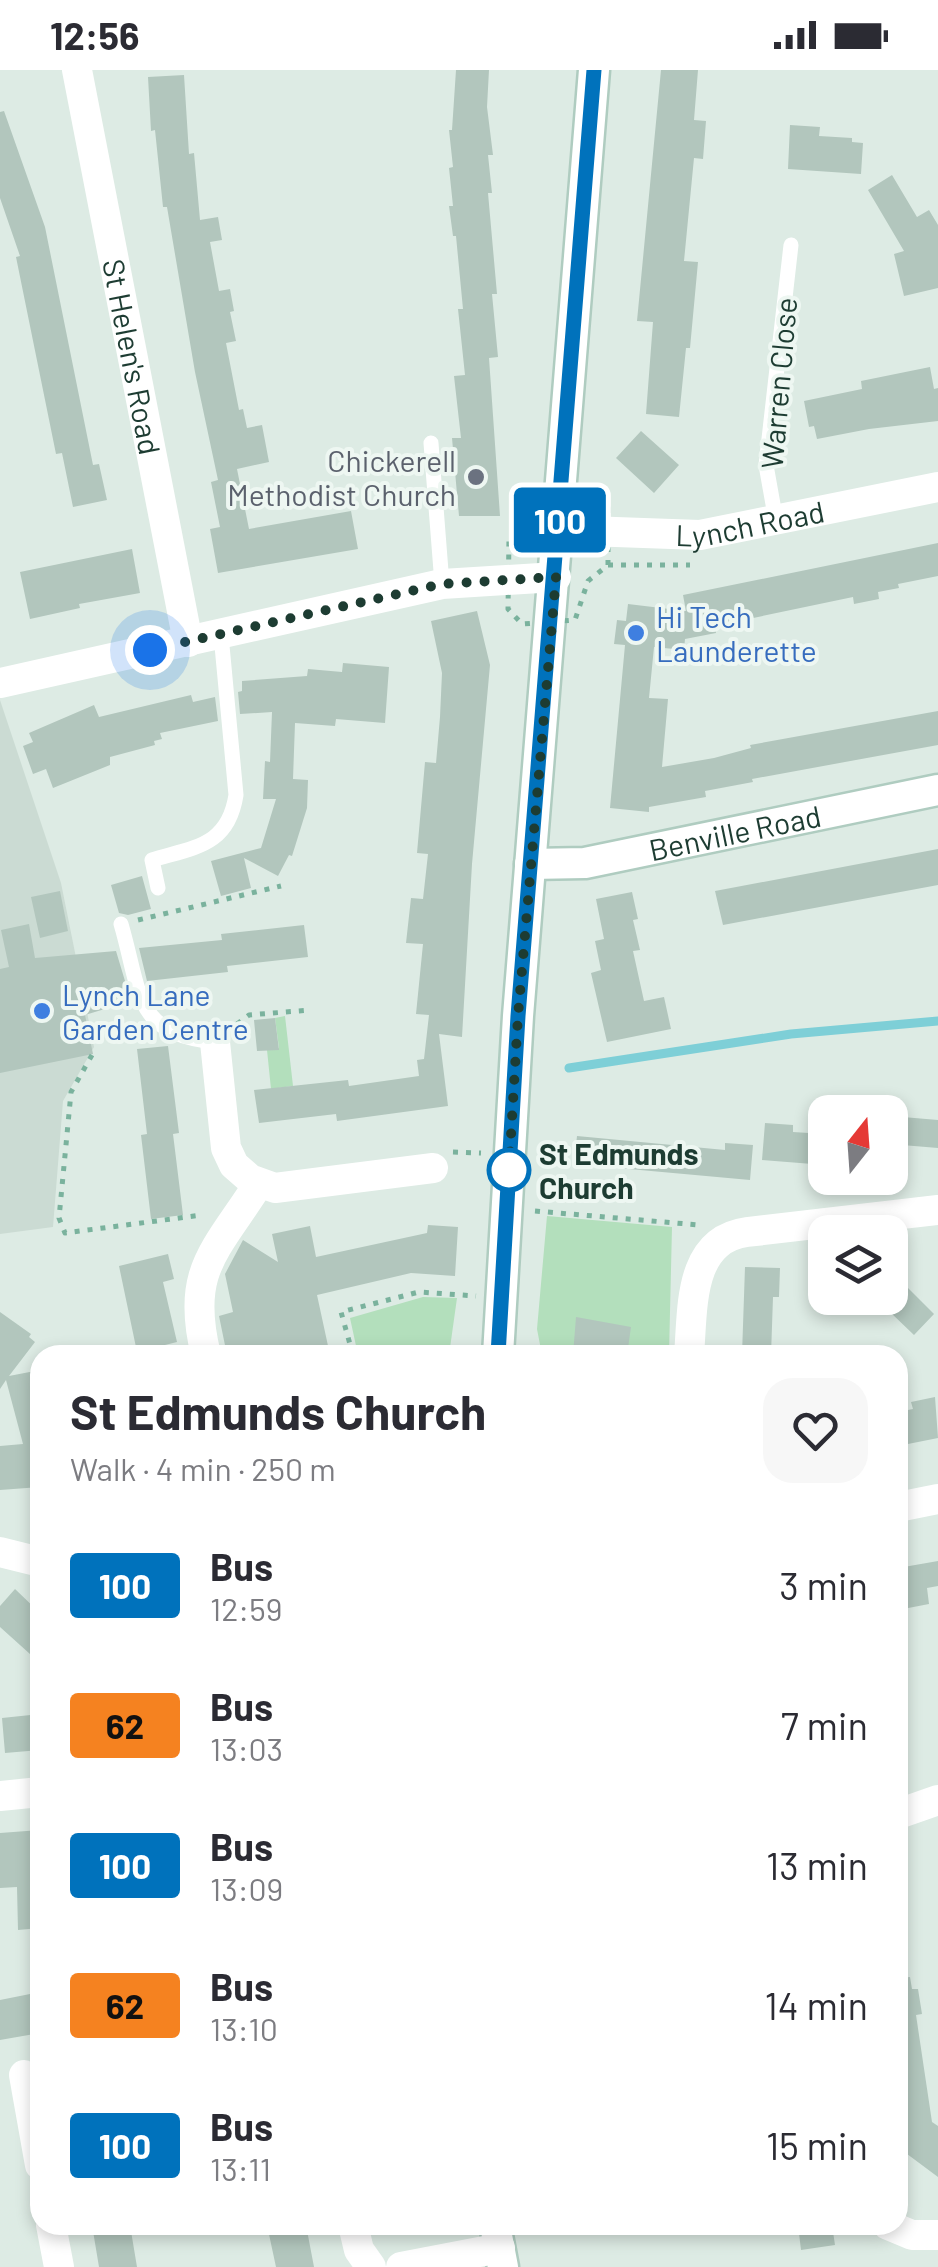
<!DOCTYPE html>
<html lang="en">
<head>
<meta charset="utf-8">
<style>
  :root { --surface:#fff; --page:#f7f7f7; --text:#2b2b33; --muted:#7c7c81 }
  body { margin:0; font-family:Barlow,sans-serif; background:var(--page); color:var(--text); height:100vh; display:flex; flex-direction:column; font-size:38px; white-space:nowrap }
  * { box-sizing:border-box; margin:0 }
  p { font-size:32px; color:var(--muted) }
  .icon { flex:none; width:55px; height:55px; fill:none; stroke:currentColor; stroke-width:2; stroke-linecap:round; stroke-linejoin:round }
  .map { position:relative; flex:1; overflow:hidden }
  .panel { position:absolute; left:30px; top:1275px; width:878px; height:890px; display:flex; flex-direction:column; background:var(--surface); border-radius:30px; box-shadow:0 5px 15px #0003 }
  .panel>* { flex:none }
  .badge { padding:0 20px; border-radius:8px; font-size:35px; line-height:65px }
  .needle { width:65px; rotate:17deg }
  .buttons { position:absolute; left:808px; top:1025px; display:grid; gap:20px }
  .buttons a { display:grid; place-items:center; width:100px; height:100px; border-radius:20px; background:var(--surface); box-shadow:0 5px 15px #0003; font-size:50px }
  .you { position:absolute; width:50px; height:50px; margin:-25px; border:8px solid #fff; border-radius:50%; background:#1a73e8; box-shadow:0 0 0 15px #1a73e833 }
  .map>.badge { position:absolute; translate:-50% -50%; box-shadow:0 0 0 5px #fff }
  .round { display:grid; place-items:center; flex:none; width:105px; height:105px; border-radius:30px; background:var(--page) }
  .overview { display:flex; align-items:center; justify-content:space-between; height:170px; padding:0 40px }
  h1 { font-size:48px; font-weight:700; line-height:75px }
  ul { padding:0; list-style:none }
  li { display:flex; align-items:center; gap:30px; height:140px; padding:0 40px }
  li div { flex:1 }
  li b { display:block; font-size:38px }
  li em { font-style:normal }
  li .badge { min-width:110px; font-weight:700; text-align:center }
  .status { display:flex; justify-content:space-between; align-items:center; height:70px; padding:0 50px; background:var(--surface); direction:ltr }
  .status svg { height:28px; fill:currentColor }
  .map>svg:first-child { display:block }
  .built { fill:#cbdbd3 }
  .green { fill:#b3dfbc }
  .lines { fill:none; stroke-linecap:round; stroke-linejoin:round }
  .stream { stroke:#7ecfd7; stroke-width:9 }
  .building { fill:#b2c6bd }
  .secondary-casing { stroke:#afccc0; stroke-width:35 }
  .path { stroke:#7ab29d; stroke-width:5; stroke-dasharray:5 8; stroke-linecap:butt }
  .lane { stroke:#fff; stroke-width:15 }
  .street { stroke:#fff; stroke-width:30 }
  .secondary { stroke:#fff; stroke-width:30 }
  .line-casing { stroke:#fff; stroke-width:22 }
  .line { stroke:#0072bc; stroke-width:15 }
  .walk { stroke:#1d3c32; stroke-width:10; stroke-dasharray:0 18 }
  .worship-dot { fill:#6b7280; stroke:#eef7f2; stroke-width:4 }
  .shop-dot { fill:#3f7fe0; stroke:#eef7f2; stroke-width:4 }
  .stop-dot { fill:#fff; stroke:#0072bc; stroke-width:5 }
  .labels { text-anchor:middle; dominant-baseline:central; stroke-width:8; stroke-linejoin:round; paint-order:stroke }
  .street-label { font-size:30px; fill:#1d3c32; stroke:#eef7f2 }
  .worship-label { font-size:30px; fill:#5b616d; stroke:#eef7f2; text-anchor:end }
  .shop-label { font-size:30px; fill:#366cbe; stroke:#eef7f2; text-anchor:start }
  .stop-label { font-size:30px; font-weight:bold; fill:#1d3c32; stroke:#eef7f2; text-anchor:start }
</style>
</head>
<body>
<div class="status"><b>12:56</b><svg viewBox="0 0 49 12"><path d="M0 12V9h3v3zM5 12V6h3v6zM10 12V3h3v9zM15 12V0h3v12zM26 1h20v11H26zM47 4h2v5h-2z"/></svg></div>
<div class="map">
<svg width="938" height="2197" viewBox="0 0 938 2197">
  <rect width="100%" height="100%" fill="#ddebe4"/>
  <path class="built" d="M0,630L61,813L94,977L63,1031L53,1157L0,1164Z"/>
  <path class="green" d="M285,946L293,1016L271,1019L267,980L279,978L275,948Z
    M547,1146L672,1157L669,1285H542L537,1259Z
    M423,1227L457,1228L449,1285H358L350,1248Z"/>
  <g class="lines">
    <path class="stream" d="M569,998L791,964L938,951"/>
  </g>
  <path class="building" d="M456,0H489L487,37L493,85H488L492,123H488L497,224H492L498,287L489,288L500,446H459L452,368H461L454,306L465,305L458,239H463L456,166H453L449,136H453L449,98L453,97L449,60H452Z
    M661,0H698L694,50L706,51L703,89L694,88L684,191L698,192L690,278H686L679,347L646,344L653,252L637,251Z
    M184,5L189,84L194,83L200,150L218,147L222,170L210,172L219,221L230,219L234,241L230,242L236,271L226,273L239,340L243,339L247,358L262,355L269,392L237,399L249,459L351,441L358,479L218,503L210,459L220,457L211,412L218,410L195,302L167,137H163L155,60L151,61L148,7Z
    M4,41L45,157L93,395L99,394L107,430L73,437L62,383L56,384L16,187L20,186L0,128V42Z
    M790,55L820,57L819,66L852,68V72L863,73L861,104L788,99Z
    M892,105L917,147L929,140L938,155V218L904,226L894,184L904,181L868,120Z
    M930,297L934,319L938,318V351L869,359L817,369L814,356L809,357L804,331L862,319L861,311Z
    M641,361L679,395L654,423L616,388Z
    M938,473V506L898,514L899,518L878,522L879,529L854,534L853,527L715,556L716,563L685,569L684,580L654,577L649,628L668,629L662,697L714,688L751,678L750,675L938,641V675L752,709L753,712L705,721L706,727L649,737V742L610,738L625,575L614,574L617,550L626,551L628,534L686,541L683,525Z
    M132,479L140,523L79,534L80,538L30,549L20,502Z
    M477,541L490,595L472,794L462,967L439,964L448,1036L337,1051L336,1044L259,1053L254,1020L348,1010L349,1016L419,1006L417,990L424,989L429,945L416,944L423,874L406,873L411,828L423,829L428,784L417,783L425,692L436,693L440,647L442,603L431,551Z
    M343,593L389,597L385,653L336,649L335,656L295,653L293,709L308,710L307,738L292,786L289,785L278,806L244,788L251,818L221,826L211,791L261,778L276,729H263L265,691L270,692L272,642L240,644L238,622L242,621V611L307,606L308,599L342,602Z
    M191,625L193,632L215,627L218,651L160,663L162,669L154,671L155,675L110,687V695L53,718L46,699L33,704L23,676L33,672L29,663L94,635L99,647Z
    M938,779V815L723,855L715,821Z
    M142,806L151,839L128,845L119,843L111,815Z
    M60,821L68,861L40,868L31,827Z
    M632,822L638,849L633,850L640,880L633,881L644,931L664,927L671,959L607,972L591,903L601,900L595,871L604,869L596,829Z
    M29,854L35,888L116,881L131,931L85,945L93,984L0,1003V899L9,897L1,860Z
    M304,855L308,887L227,896L228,902L147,911L139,878L222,870L221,864Z
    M275,948L279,980L257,981L254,950Z
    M168,976L179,1063L173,1064L183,1145L151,1149L141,1065L147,1064L137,979Z
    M891,1046L938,1050V1078L890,1074Z
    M765,1053L793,1055V1062L825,1064V1095L762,1090Z
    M577,1066L725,1080V1073L753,1075L750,1110L574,1094Z
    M428,1155L458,1157L455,1206L411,1203L317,1225L330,1285H227L219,1246L233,1242L225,1204L243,1170L278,1192L272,1164L310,1156L316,1187L427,1163Z
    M168,1184L174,1209L163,1212L177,1272L137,1282L119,1196Z
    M745,1197L780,1198L779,1227H773L771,1285H742Z
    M890,1200L934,1244L914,1265L890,1242Z
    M0,1242L31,1264L29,1267L35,1272L9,1306L40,1300V1417L0,1420V1376L23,1374L6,1310L0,1319Z
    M576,1247L631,1257L627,1285H573Z
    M935,1327L938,1368L898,1376V1342L913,1339L911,1332Z
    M938,1491V1516L927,1518L929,1534L898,1540V1498Z
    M15,1519L40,1543V1593L0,1557V1536Z
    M40,1644V1680L5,1683L2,1648Z
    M40,1760V1858L18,1860L17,1817L0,1818V1763Z
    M910,1907L912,1919H918L922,1944L916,1945L932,2052L938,2056V2107L899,2078L906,2069L898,2014V1908Z
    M40,1922V1963L0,1970V1930Z
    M92,2155H130L137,2197H99Z
    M267,2155H306L314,2197H276Z
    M798,2155H832L835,2175L801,2180Z"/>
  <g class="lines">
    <g class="secondary-casing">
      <g id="secondary">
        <path id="s3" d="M530,794L585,793L938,720"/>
        <path d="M498,1285L518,946L594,0"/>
        <path d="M495,2155L503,2197"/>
      </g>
    </g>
    <path class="path" d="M537,419H586L608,438V495L588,511L575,550L522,554L508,539L509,468Z
      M608,495H690
      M138,850L281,816
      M237,954L249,945L310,940
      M92,985L71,1022L70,1033L59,1148L65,1163L202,1145
      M453,1082L481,1083
      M535,1141L699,1155
      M353,1285L341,1242L419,1222L476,1226"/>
    <path class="lane" d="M431,373L442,514
      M776,451L766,395L791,175
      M158,818L152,790C195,777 228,776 236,725L221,565
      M121,854C141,922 133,964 215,972"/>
    <g class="street">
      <path id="s1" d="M77,0L188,572"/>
      <path id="s2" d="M559,460L700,465L938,417"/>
      <path d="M0,613L442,514L556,507"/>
      <path d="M215,972L226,1078L234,1095L250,1109L275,1118L433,1098"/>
      <path d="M206,1285C185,1200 216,1181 259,1113"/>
      <path d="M689,1285C693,1238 688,1170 747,1162L938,1140"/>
      <path d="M898,1437L938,1429"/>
      <path d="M0,1482L40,1492"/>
      <path d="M0,1726L40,1722"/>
      <path d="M898,1744L938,1730"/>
      <path d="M24,2005L40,2095"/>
      <path d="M51,2155L59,2197"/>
      <path d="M353,2155L359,2180L371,2197"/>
      <path d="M888,2155L912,2165H938"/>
      <path d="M401,2197L500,2178"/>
    </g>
    <use href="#secondary" class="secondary"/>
  </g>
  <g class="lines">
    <g class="line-casing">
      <path id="line" d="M498,1285L518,946L594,0"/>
    </g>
    <use href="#line" class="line"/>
    <path class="walk" d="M150,580L442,514L556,507L518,946L509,1100"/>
  </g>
  <circle class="worship-dot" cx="476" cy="407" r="10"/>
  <g class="shop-dot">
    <circle cx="636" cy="563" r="10"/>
    <circle cx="42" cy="941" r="10"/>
  </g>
  <circle class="stop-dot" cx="509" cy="1100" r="20"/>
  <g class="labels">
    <g class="street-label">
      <text stroke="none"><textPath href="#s1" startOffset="292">St Helen's Road</textPath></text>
      <text transform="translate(778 313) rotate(-85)">Warren Close</text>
      <text stroke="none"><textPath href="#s2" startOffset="192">Lynch Road</textPath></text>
      <text stroke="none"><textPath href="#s3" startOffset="208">Benville Road</textPath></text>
    </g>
    <g class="worship-label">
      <text x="456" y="390">Chickerell<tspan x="456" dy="34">Methodist Church</tspan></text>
    </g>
    <g class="shop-label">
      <text x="656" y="546">Hi Tech<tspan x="656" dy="34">Launderette</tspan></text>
      <text x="62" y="924">Lynch Lane<tspan x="62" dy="34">Garden Centre</tspan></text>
    </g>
    <g class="stop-label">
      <text x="539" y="1083">St Edmunds<tspan x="539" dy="34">Church</tspan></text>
    </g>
  </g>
</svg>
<div class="buttons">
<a><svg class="needle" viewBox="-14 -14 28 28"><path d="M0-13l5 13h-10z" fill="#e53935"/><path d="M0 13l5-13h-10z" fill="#7c7c81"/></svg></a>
<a><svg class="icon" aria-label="layers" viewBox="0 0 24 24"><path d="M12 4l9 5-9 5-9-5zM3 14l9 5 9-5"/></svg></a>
</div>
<div class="you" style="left:150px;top:580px"></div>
<b class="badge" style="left:560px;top:450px;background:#0072bc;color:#fff">100</b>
<section class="panel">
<div class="overview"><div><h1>St Edmunds Church</h1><p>Walk · 4 min · 250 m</p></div><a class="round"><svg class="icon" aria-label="heart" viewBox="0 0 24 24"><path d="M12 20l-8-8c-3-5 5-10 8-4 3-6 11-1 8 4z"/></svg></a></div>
<ul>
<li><span class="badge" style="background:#0072bc;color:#fff">100</span><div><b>Bus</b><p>12:59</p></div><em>3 min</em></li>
<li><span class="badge" style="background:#f58220;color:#111">62</span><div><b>Bus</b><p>13:03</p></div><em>7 min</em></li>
<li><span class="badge" style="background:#0072bc;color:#fff">100</span><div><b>Bus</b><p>13:09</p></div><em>13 min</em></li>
<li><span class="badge" style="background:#f58220;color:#111">62</span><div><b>Bus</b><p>13:10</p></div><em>14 min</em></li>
<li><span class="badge" style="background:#0072bc;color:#fff">100</span><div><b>Bus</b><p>13:11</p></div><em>15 min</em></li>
</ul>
</section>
</div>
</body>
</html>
